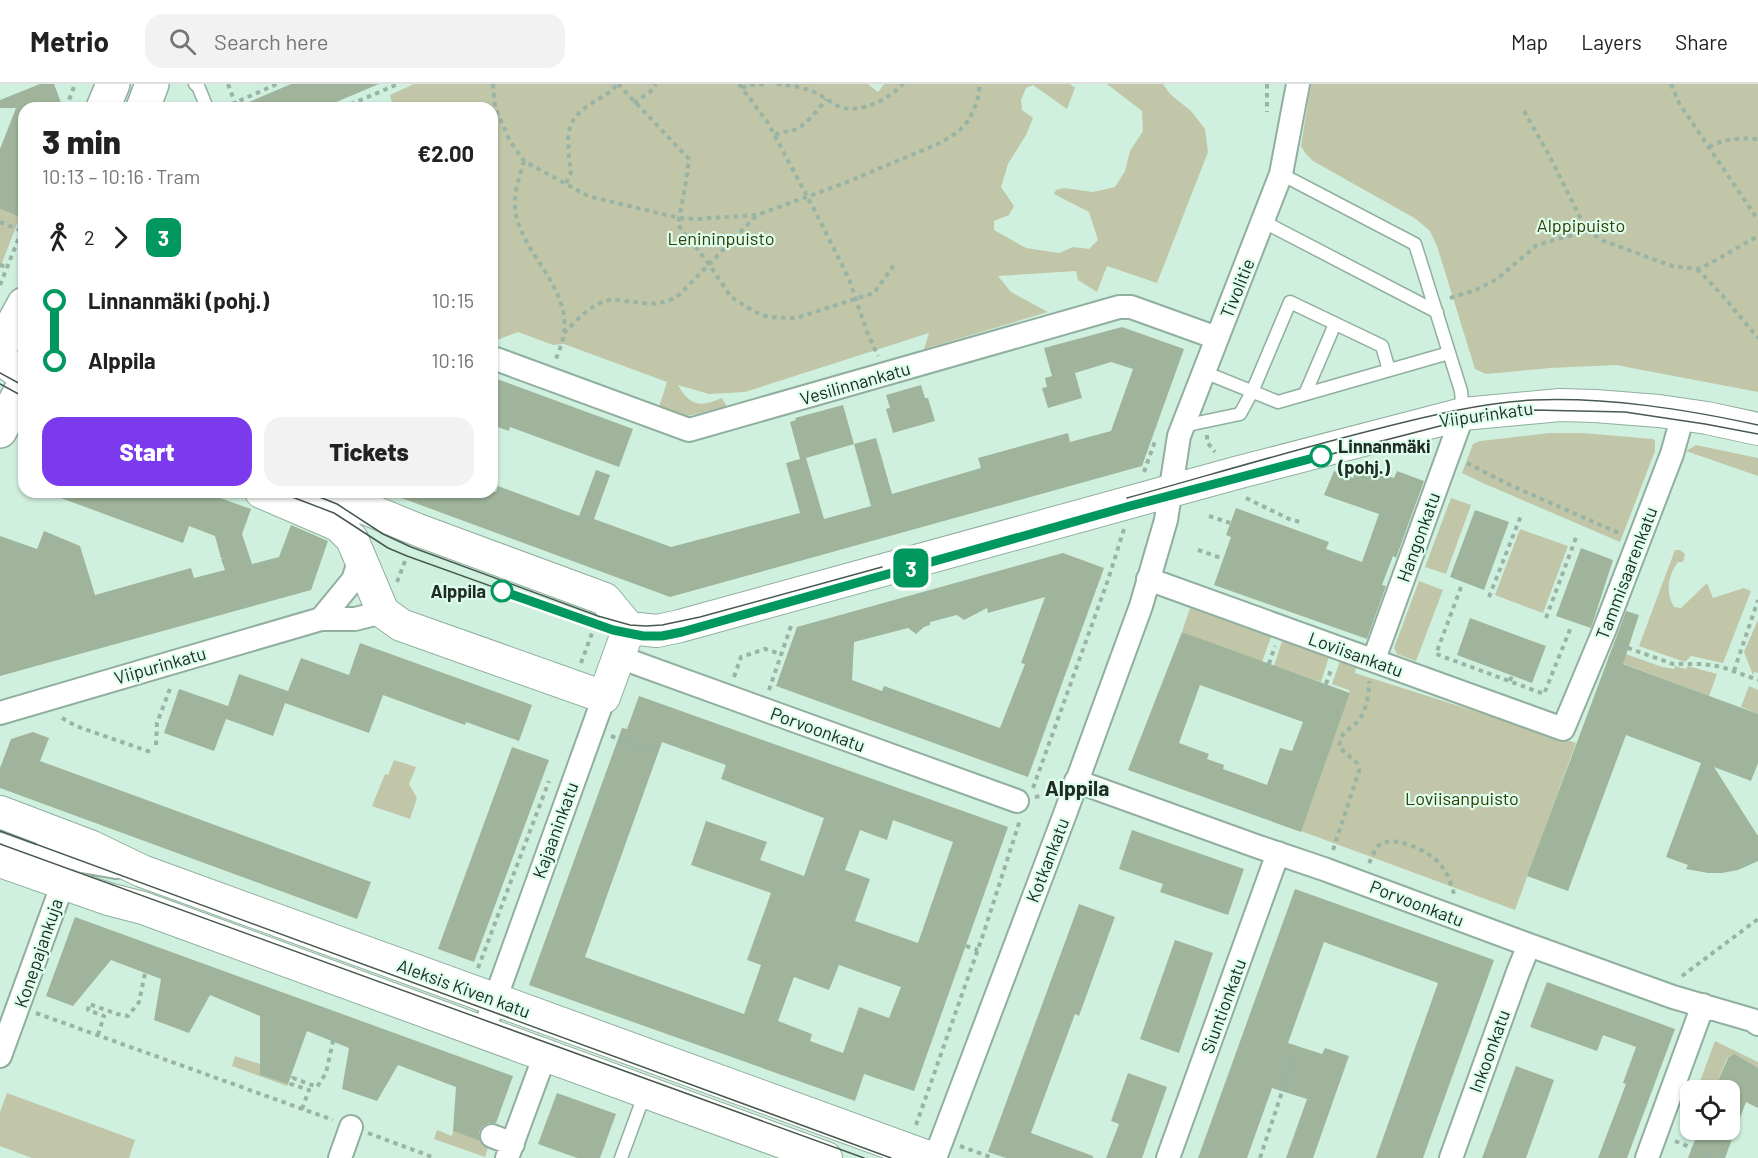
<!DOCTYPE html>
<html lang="en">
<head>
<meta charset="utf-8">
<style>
  :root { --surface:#fff; --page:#f2f2f2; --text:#222; --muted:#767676; --line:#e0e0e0; --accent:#7c3aed }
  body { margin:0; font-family:Barlow,sans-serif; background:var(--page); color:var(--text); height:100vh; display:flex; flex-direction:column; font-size:22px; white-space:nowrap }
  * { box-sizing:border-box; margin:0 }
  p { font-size:20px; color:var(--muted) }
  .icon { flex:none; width:33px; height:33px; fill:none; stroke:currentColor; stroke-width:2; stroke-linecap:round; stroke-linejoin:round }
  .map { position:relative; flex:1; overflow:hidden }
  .drawer { position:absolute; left:18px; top:18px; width:480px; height:396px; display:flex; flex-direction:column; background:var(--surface); border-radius:18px; box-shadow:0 2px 4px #0004 }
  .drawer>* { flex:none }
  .badge { padding:0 12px; border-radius:9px; font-size:21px; line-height:39px }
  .buttons { position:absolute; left:1680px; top:996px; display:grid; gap:12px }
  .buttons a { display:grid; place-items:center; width:60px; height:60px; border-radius:12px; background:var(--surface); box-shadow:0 2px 4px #0004; font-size:30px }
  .map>.badge { position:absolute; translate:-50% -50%; box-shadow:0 0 0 3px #fff }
  .legs { display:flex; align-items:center; gap:9px; height:66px; padding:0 24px; font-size:20px }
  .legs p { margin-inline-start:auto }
  .summary { display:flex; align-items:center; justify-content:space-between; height:102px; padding:0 24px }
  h1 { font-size:33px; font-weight:800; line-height:45px }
  .primary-button { display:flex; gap:12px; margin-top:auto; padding:12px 24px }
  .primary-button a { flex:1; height:69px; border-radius:18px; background:var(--accent); color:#fff; font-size:24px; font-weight:800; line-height:69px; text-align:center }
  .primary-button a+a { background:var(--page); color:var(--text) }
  ul { padding:0 24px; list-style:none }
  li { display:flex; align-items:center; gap:21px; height:60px; font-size:22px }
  li i { display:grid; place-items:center; width:9px; height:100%; margin:0 8px; background:currentColor }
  li i::after { content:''; width:15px; height:15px; margin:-8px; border:4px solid; border-radius:50%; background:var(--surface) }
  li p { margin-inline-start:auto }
  li:first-child i { background:linear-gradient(#0000 50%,currentColor 0) }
  li:last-child i { background:linear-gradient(currentColor 50%,#0000 0) }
  header { display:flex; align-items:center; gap:36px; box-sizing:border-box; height:84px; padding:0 30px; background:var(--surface); border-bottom:2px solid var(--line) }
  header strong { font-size:28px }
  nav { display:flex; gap:33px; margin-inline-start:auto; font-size:21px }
  .search { width:420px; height:54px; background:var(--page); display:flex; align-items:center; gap:15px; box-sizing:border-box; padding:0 21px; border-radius:18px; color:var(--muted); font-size:22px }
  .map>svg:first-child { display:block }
  .green { fill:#c0c6a7 }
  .building { fill:#9fb49a; fill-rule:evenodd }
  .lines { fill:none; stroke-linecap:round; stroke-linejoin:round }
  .lane-casing { stroke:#90af9e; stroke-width:15 }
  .street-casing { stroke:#90af9e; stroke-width:26 }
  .secondary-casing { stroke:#90af9e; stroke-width:34 }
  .primary-casing { stroke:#90af9e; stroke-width:36 }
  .path { stroke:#99b3a5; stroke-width:4; stroke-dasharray:4.5 4.5; stroke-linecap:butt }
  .lane { stroke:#fff; stroke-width:12 }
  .street { stroke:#fff; stroke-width:22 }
  .secondary { stroke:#fff; stroke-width:32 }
  .primary { stroke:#fff; stroke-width:33 }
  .tram { stroke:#48594f; stroke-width:1.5 }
  .line-1-casing { stroke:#fff; stroke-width:14 }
  .line-1 { stroke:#00985f; stroke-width:9 }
  .stop-1-dot { fill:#fff; stroke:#00985f; stroke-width:3 }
  .labels { text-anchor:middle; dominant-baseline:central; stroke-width:4.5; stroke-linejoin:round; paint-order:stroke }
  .park-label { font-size:18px; fill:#343b04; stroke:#ddfeec }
  .street-label { font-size:18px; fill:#202c25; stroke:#ddfeec }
  .stop-label { font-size:18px; font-weight:bold; fill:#202c25; stroke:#ddfeec; text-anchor:start }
  .quarter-label { font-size:21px; font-weight:bold; fill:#202c25; stroke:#ddfeec }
</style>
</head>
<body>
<header>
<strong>Metrio</strong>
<div class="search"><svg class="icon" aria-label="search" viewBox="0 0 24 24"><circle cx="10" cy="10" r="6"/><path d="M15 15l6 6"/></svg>Search here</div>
<nav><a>Map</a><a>Layers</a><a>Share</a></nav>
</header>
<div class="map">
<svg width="1758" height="1074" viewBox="0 0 1758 1074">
  <rect width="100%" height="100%" fill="#d0f0df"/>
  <path class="green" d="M414,0H868L878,8L884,0H1070L1075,4L1067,25L1033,1L1026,4L1021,16L1022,26L1033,34L1026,51L1008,80L1001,103L1014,122L1009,131L994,137V146L1026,164L1059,169L1073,163L1089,165L1098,156L1089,128L1054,110L1056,106L1064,104L1093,108L1115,103L1125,87L1130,67L1143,47L1142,27L1107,0H1163L1170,10L1191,27L1205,45L1208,68L1157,199L1107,182L1097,208L1078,196L1076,187L998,192L1011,208L1048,228L924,265L929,249L745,308L709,310L678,301C690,323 701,323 722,314L727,323L687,332L677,330L659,323L667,298L564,260L553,261L518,248L492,258V24H392L393,23L390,11Z
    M1311,0H1758V308L1616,281L1550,284L1486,290L1475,285L1437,162L1430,147L1416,135L1313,77L1306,70L1301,62Z
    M0,125L20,133L0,184Z
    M1550,349H1583L1653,355L1655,357V367L1620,458L1485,400L1462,389L1473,360L1480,357Z
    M1696,361L1758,374V392L1686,367Z
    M1451,414L1471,421L1446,490L1425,483Z
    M1520,445L1568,462L1543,529L1495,511Z
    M1675,466H1680L1685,470L1683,478H1678C1668,492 1665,508 1674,523L1681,524L1707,499L1713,514L1744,504L1751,507L1723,579L1691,572L1685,578L1639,562Z
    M1419,497L1443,506L1416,577L1397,570L1394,564Z
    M1190,524L1271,553L1262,578L1182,548Z
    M1758,536V589L1754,588L1753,591L1744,568Z
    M1282,557L1329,573L1321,598L1274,582Z
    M1612,565L1662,583L1674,585L1675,582L1686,585L1688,582L1717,590L1709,612L1608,574Z
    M1340,577L1356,583L1355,589L1576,659L1515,826L1301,747L1350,609L1349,606L1332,600Z
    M1749,602L1758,606V630L1741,623Z
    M394,676L416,683L409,700L417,714L410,735L372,722L385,690L388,691Z
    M1715,957L1758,978V984L1734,971L1727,974L1714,1006L1699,1000Z
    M235,972L260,980V991L288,1000L287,1002L232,982Z
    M7,1009L135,1056L129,1074H32L0,1062V1028Z
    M437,1046L452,1052L453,1047L489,1060L485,1073L434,1055Z"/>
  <path class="building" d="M40,0H54L63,24H24V122L20,133L0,125V65L16,24H0V16Z
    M291,0H379L322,24H235Z
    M1122,243L1184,265L1142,382L670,513L388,409L389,408H496L498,402L579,432L596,386L610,391L594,435L671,463L800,429L786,379L800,375L790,338L796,336L795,334L843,321L854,360L876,354L892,410L981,384L978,374L1068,349L1070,358L1111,347L1133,285L1111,278L1075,289L1082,314L1048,324L1042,304L1047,303L1045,294L1052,292L1044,264ZM854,360L871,422L824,435L806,374Z
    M492,293L633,345L619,383L510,343L509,347L492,341Z
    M921,301L925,314H928L935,337L893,349L886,325L890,324L886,311Z
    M1371,386L1394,394L1397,387L1424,397L1396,474L1393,472L1382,501L1386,502L1367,555L1214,501L1231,453L1226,451L1236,424L1329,458L1326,465L1362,478L1379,430L1324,411L1334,387L1353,394L1356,387L1369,391Z
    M50,408H203L251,425L242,450L252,480L279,473L291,441L328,457L311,506L0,592V452L37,465L44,447L80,462L95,511L191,484L194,494L225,486L221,475L224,474H221L215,452L189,442L183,459L50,410Z
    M1475,426L1509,438L1484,506L1450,493Z
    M1581,464L1613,476L1591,544L1556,532Z
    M1063,469L1104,484L1028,693L776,602L797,543ZM1045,513L1021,579L1025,580L1000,644L884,602L882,607L852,596L854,558L908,544L916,550L924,543L930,541V538L957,531L964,536L987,524L988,529Z
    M1626,527L1639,531L1623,580L1758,630V679L1751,697L1714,683L1758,752V777L1738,786L1722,789H1708L1686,785L1688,781L1666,773L1701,679L1626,651L1568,807L1527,792Z
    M1470,534L1546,562L1532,599L1457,571Z
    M1182,548L1350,609L1301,748L1128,686ZM1200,601L1303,638L1292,667L1280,664L1267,701L1223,685L1224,681L1207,675L1209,670L1179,659Z
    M360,559L532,621L519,657L466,638L465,641L383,611L369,649L285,619L273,652L226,635L214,667L164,649L179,605L228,622L239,590L288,607L301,574L349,591Z
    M639,612L1008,743L914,1007L864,990L855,1017L529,901L622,644L627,645ZM662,658L726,681L721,695L824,734L804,792L760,776L767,758L706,737L691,781L771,809L747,876L761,881L744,930L585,873ZM893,736L953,758L918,859L855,837L870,795L845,786L860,746L887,756ZM839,881L901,903L889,934L859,923L843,969L810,957L812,950L778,937L794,893L829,906Z
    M33,648L49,654L40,677L371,798L357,835L0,704V684L11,655Z
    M512,663L549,676L474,878L438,865Z
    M1132,746L1244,785L1228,831L1160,808L1163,800L1119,785Z
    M1295,805L1494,876L1423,1074H1376L1438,899L1324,858L1288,959L1322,970L1325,964L1349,972L1313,1074H1286L1307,1015L1272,1004L1247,1074H1198Z
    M1079,820L1115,833L1079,932L1075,930L1031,1049L1093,1072V1074H1006L988,1068Z
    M75,833L513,992L496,1039H489L483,1042L479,1048L480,1057L453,1047L456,1003L398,981L377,1017L342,1005L349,964L307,947L288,1000L260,991V932L210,911L189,949L154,936L161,895L111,876L73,922L46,912Z
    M1175,856L1213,869L1179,969L1140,955Z
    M1547,898L1675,945L1627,1074H1598L1626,1000L1623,999L1636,963L1603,951L1597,967L1530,943Z
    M1734,970L1758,984V1024L1746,1018L1725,1074H1688L1699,1046H1730V1006H1714L1728,974Z
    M1516,982L1554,996L1526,1074H1482Z
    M1128,989L1167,1003L1142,1074H1106L1119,1040L1111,1037Z
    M557,1009L616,1030L600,1074H577L538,1060Z"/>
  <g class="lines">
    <g class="lane-casing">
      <path id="lane" d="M195,0L198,2L207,24
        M1281,90L1415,160L1461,307L1463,330
        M1264,138L1437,228
        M1204,288L1278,318L1449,269
        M1305,310L1335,240
        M1183,342L1240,330L1252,308L1290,218L1382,262L1389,286
        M621,1074L645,1009"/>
    </g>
    <g class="street-casing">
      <path id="street" d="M496,275L689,346L1119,223H1131L1217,254
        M1148,495L1563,645L1604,547L1672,370L1683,331
        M321,535L353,496L360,475
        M619,573L1017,717
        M1374,575L1463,330
        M0,629L321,535H355L383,528
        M1076,697L1256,762L1324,785L1529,861L1673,913L1752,936L1758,940
        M0,760L61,782
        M47,764L82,777L116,783
        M483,949L604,613
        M0,972L63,799
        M492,1052L513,1060
        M340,1074L351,1043
        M507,1074L545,971
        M935,1074L1065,730L1141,522L1166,436L1179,352L1281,90L1298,0
        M1168,1074L1278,769
        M1451,1074L1518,888L1529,861
        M1647,1074L1703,921"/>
    </g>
    <g class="secondary-casing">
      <path id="secondary" d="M0,275L24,291
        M261,408L338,441L352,455L383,528L401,541L604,613L629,544
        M326,408L418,446L605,515L629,544
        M629,544L657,547L680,542L1236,389L1463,330L1560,321L1595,322L1659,327L1707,334L1758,345
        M0,728L92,763L142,787L931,1074
        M0,777L108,815L143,824L826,1074"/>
    </g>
    <g class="primary-casing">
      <path id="primary" d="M103,24L113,0
        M143,24L152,0
        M0,264L24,220
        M0,347L24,300"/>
    </g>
    <path class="path" d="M228,0L235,19
      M493,0L495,23L510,57L524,77L588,112L679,134L697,135L757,131L842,100L940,59L958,48L969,36L977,18L980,0
      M618,0L689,75L686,98L678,141L709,180L731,213L755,228L768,233L796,234L874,209L894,181
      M739,0L768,39L816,129L849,195L867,248L878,272
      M777,0C789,1 803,3 814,8C824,12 833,21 843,24C864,28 889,15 903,0
      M1267,0V28
      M1671,0L1679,19L1758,136
      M742,4L749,1L767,0
      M634,19L650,8L656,0
      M66,24L75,0
      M223,24L277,0
      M342,24L398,0
      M1524,27L1549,71L1587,147L1604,157L1672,182L1697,185L1707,181L1758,152
      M775,51C784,47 787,48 794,46C804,43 820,24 826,15
      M1709,63C1724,54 1741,54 1758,55
      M524,77C519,94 512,113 516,131C525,172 570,204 564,249C563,257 559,267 556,275
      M566,99L572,86L569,78L568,49L574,34L587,22L610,8L618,0
      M0,138L22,147
      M0,181L7,183
      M1697,185L1723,212L1758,254
      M0,201L24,141
      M1450,214L1476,206L1497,195L1537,161L1587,147
      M564,249C576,237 590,221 606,217C612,215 619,216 625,217C647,219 661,224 680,210L756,132
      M1207,351V358L1215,368
      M1467,379L1510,401L1621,450
      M1144,388L1155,357
      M1246,414L1289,435L1300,438
      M1209,432L1230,439
      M1198,466L1224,475
      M397,498L405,477
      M1461,503L1436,570L1544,610L1571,543
      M1489,513L1522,429
      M1546,534L1577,451
      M1619,561L1673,580H1703L1722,583L1758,596
      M581,579L595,541
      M1269,580L1275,562
      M1734,587L1758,516
      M734,593L741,573L765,565L781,570
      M1510,597L1512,591
      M1326,600L1332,583
      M769,606L792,539
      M62,634L76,642L153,669
      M611,652L658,669
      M156,661L157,639L171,602
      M1033,704L1108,496L1124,445
      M1035,713L1046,711L1051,713
      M1333,766L1359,687L1357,679L1339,663C1341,645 1350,647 1359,636C1366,627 1370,607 1369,597
      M1369,779C1372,774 1374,766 1378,762C1393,749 1429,767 1440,780C1447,788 1451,800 1454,810
      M966,862L978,866
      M478,884L549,697
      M1682,892L1758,835
      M36,929L333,1036
      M98,951L104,932L88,926L89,920L117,930L128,932L139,918L145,889
      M302,1025L309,1006L291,1000L293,994L317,1003L326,989L333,957
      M916,1041L984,848L1020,736
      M368,1049L435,1074
      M1675,1057L1716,1074
      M960,1062L993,1074
      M1260,1074L1294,972"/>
    <use href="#lane" class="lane"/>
    <use href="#street" class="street"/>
    <use href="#secondary" class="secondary"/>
    <use href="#primary" class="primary"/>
    <path class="tram" d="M0,289L24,302
      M0,300L24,313
      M279,408L334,429L388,464L407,472L613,546C637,552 658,552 682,548L1130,422L1467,335L1533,326L1625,328L1705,340L1758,350
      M307,408L337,420L383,450L411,463L598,532L630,541L646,542L662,541L700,533L882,483
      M1127,414C1210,391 1293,366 1377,345C1428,332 1480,319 1533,316C1608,313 1684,325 1758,341
      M0,747L891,1074
      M0,760L864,1074"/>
  </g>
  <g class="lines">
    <g class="line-1-casing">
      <path id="line-1" d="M502,507L613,546L643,552H662L682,548L1130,422L1321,372"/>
    </g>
    <use href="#line-1" class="line-1"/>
  </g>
  <g class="stop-1-dot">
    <circle cx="1321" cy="372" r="10"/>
    <circle cx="502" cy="507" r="10"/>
  </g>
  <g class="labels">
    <g class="park-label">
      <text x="1581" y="141">Alppipuisto</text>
      <text x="721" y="154">Lenininpuisto</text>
      <text x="1462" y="714">Loviisanpuisto</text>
    </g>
    <g class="street-label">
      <text transform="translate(1237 204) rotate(-68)">Tivolitie</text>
      <text transform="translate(855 299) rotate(-16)">Vesilinnankatu</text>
      <text transform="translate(1486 330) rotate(-8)">Viipurinkatu</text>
      <text transform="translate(1418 453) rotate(-70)">Hangonkatu</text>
      <text transform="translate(1626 489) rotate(-69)">Tammisaarenkatu</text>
      <text transform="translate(1356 570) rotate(20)">Loviisankatu</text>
      <text transform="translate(160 581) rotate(-16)">Viipurinkatu</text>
      <text transform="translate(818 645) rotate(20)">Porvoonkatu</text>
      <text transform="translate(555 746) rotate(-70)">Kajaaninkatu</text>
      <text transform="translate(1047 776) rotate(-69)">Kotkankatu</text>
      <text transform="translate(1417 819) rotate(21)">Porvoonkatu</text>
      <text transform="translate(38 869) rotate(-71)">Konepajankuja</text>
      <text transform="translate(464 904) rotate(20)">Aleksis Kiven katu</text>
      <text transform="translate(1223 922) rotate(-70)">Siuntionkatu</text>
      <text transform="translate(1489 967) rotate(-70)">Inkoonkatu</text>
    </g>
    <g class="stop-label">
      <text x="1338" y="362">Linnanmäki<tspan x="1338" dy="21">(pohj.)</tspan></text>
      <text x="486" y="507" text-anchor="end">Alppila</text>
    </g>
    <g class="quarter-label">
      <text x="1077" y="703">Alppila</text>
    </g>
  </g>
</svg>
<div class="buttons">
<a><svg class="icon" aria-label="locate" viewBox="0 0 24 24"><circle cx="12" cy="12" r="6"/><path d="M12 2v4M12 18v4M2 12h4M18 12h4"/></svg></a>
</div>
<b class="badge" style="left:911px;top:484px;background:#00985f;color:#fff">3</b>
<section class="drawer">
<div class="summary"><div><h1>3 min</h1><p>10:13 – 10:16 · Tram</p></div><b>€2.00</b></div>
<div class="legs"><svg class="icon" aria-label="walk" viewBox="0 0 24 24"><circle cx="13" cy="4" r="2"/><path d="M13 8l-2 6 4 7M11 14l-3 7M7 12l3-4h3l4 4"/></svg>2<svg class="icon" aria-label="forward" viewBox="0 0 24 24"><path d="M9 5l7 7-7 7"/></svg><b class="badge" style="background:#00985f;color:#fff">3</b></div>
<ul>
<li><i style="color:#00985f"></i><b>Linnanmäki (pohj.)</b><p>10:15</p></li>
<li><i style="color:#00985f"></i><b>Alppila</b><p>10:16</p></li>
</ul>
<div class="primary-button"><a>Start</a><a>Tickets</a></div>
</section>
</div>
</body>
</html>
